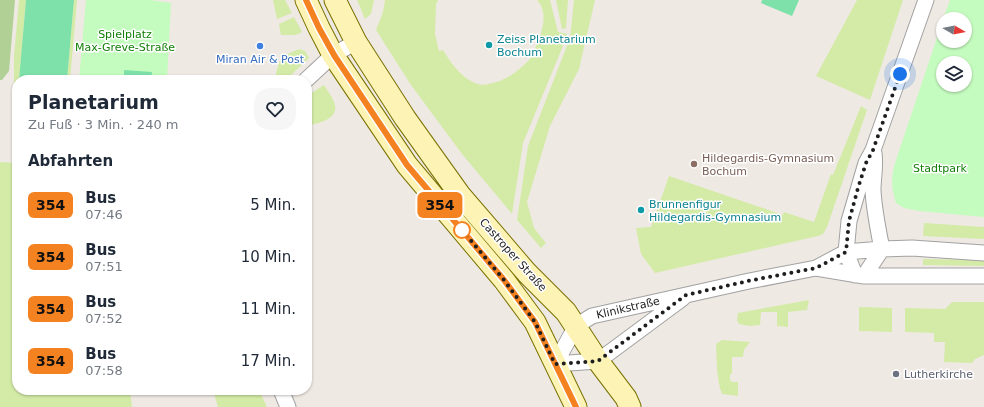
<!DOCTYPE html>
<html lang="de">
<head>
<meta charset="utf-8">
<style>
  :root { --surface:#fff; --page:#f6f6f7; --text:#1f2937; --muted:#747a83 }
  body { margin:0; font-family:"DejaVu Sans",sans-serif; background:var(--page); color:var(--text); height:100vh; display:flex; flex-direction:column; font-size:15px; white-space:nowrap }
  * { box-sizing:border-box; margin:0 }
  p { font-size:13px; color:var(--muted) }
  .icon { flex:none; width:22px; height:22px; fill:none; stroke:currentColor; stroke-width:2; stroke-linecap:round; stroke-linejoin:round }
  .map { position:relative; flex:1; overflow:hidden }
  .panel { position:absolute; left:12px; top:75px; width:300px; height:320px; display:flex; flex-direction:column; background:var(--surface); border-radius:16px; box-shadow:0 1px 3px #0004 }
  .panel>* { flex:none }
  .badge { padding:0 8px; border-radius:6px; font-size:14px; line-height:26px }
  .needle { width:26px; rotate:99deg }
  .buttons { position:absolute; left:936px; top:12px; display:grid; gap:8px }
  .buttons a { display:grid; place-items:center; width:36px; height:36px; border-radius:50%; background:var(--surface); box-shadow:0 1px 3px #0004; font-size:20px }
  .you { position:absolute; width:20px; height:20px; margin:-10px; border:3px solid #fff; border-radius:50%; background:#1a73e8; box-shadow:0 0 0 6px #1a73e833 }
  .map>.badge { position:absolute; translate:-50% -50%; box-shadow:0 0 0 2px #fff }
  h2 { padding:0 16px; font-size:15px; line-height:36px }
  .round { display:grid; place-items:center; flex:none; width:42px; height:42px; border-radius:16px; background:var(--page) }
  .head { display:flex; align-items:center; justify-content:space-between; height:68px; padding:0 16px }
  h1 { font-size:19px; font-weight:600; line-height:30px }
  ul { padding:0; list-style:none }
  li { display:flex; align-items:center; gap:12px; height:52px; padding:0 16px }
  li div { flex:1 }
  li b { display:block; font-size:15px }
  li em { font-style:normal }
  li .badge { min-width:44px; font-weight:700; text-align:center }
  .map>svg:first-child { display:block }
  .grass { fill:#d4eba7 }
  .forest { fill:#b1d096 }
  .park { fill:#c4fbbe; fill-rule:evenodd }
  .pitch { fill:#7ee1aa }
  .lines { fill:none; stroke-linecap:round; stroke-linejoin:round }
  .minor-casing { stroke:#a2a2a2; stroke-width:17 }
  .secondary-casing { stroke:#797101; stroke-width:23 }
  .minor { stroke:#fff; stroke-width:15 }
  .secondary { stroke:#fcf3b5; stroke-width:21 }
  .line-casing { stroke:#fff; stroke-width:9 }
  .line { stroke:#f58220; stroke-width:6 }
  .walk { stroke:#1e1e1e; stroke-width:4; stroke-dasharray:0 7.2 }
  .culture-dot { fill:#0f9aa8; stroke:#fff; stroke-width:1.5 }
  .shop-dot { fill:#3f7fe0; stroke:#fff; stroke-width:1.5 }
  .education-dot { fill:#8d6e63; stroke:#fff; stroke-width:1.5 }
  .stop-dot { fill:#fff; stroke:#f58220; stroke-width:2 }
  .worship-dot { fill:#6b7280; stroke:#fff; stroke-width:1.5 }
  .labels { text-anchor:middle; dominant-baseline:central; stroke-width:3; stroke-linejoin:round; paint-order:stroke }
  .park-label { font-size:11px; fill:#128007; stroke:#fff }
  .culture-label { font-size:11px; fill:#0d838f; stroke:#fff; text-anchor:start }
  .shop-label { font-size:11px; fill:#366cbe; stroke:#fff }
  .education-label { font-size:11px; fill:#785e54; stroke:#fff; text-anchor:start }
  .street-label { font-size:11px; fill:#1e1e1e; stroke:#fff }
  .worship-label { font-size:11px; fill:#5b616d; stroke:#fff; text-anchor:start }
</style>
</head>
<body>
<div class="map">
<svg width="984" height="407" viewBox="0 0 984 407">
  <rect width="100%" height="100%" fill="#efe9e3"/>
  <path class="grass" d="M19,0H26L19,80H17V107L14,87V56Z
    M74,0H77L70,80H67Z
    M273,0H285L292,13L277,19Z
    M357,0H374L371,14L365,19Z
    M385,0H438L436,4L435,34L439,51L443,50C451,63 462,79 478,84C482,86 488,84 493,83C506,80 520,70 529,60C532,56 534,51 536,46C542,33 549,13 537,0H550L558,32L567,34L565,41L523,143L512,214L462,154L411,85L376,30L383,12Z
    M556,0H568L566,28L562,29Z
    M574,0H595L579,69L550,126L527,202L534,228L546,243L541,248L517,220L528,146L570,38Z
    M857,0H903L870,100L816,76Z
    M294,17L302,32L296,35H281L279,24Z
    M299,49L305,51L309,58L291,75L288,80H275C279,59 279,57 299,49Z
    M324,85C327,90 332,96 334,102C341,119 319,123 307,126V96Z
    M861,106L867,110L827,227L823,234L818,236L655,273L641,254L636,228L651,227L669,176L783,215L784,212L814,222L831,174L833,175Z
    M0,162L17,163V390H130L132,407H0Z
    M924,223L984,227V239L923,236Z
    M923,259L984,260V266L923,265Z
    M809,300L807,310L788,312V327L777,326V312H761L760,325L750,326L739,324L737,320L738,313Z
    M952,302H984V355L975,359L972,363L944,362L945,342H934V333L905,332V308L945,309Z
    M859,307L892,308V332L859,331Z
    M722,340L750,342L744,350L743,357H732V374H730V380L732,382H738V396L722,394C716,378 717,360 716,344Z
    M213,390H259L267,407H218Z"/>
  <path class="forest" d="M0,0H15L9,71L2,80H0Z"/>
  <path class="park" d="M86,0H150L171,3L167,80H79Z
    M950,0H984V217L919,211L904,208L896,203C891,187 891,178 895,163L943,20V41H965V19H943ZM943,63H965V85H943Z"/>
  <path class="pitch" d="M26,0H74L67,80H19Z
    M762,0H799L792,16L761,3Z
    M124,70L152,72L151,80H124Z"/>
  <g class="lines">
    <g class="minor-casing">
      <path id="minor" d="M306,80L333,55L356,42
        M874,153C876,165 873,178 873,190C874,210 878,229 882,249
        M816,268L864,276H984
        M855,275L846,252L849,221L866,163L873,150L926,0
        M864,276L882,249
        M555,364L576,326L592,316L749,281L816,268L846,252L882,249L912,248L984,253
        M555,364L598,361L683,298
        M281,390L288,407"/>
    </g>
    <g class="secondary-casing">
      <path id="secondary" d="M306,0L319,28L333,55L407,165L504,280L535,322L576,407
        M335,0L356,42L405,118L460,195L527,273L566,312L598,361L626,398L630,407"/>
    </g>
    <use href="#minor" class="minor"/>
    <use href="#secondary" class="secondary"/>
  </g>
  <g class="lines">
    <g class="line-casing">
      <path id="line" d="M306,0L319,28L334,55L407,165L504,280L535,322L576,407"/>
    </g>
    <use href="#line" class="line"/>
    <path class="walk" d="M462,230L504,280L535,322L555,364L598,361L686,295L748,281L816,268L846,252L849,221L858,188L866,163L873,150L900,74"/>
  </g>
  <g class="culture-dot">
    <circle cx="489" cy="45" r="4"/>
    <circle cx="641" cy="210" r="4"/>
  </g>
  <circle class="shop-dot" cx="260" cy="46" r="4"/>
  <circle class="education-dot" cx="694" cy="164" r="4"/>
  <circle class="stop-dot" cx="462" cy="230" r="8"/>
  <circle class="worship-dot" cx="896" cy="374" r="4"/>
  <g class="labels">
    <g class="park-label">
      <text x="125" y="34">Spielplatz<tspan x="125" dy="13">Max-Greve-Straße</tspan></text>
      <text x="940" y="168">Stadtpark</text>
    </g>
    <g class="culture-label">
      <text x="497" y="39">Zeiss Planetarium<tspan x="497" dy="13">Bochum</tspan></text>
      <text x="649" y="204">Brunnenfigur<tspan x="649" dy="13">Hildegardis-Gymnasium</tspan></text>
    </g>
    <g class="shop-label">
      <text x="260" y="59">Miran Air &amp; Post</text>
    </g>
    <g class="education-label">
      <text x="702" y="158">Hildegardis-Gymnasium<tspan x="702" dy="13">Bochum</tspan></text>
    </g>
    <g class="street-label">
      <text transform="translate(513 255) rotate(48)">Castroper Straße</text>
      <text transform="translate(628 308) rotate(-13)">Klinikstraße</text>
    </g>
    <g class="worship-label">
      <text x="904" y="374">Lutherkirche</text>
    </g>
  </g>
</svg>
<div class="buttons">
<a><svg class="needle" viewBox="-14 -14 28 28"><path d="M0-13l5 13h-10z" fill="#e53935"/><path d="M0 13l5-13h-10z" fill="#747a83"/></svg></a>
<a><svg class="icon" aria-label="layers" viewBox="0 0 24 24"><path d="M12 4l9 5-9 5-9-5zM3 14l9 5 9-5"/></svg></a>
</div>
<div class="you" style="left:900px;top:74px"></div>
<b class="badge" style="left:440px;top:205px;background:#f58220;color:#111">354</b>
<section class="panel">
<div class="head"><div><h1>Planetarium</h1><p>Zu Fuß · 3 Min. · 240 m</p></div><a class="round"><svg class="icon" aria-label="heart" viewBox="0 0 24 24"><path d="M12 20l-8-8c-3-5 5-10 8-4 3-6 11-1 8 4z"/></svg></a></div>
<h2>Abfahrten</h2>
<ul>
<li><span class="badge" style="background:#f58220;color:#111">354</span><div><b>Bus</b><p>07:46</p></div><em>5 Min.</em></li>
<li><span class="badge" style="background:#f58220;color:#111">354</span><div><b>Bus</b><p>07:51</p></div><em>10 Min.</em></li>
<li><span class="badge" style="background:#f58220;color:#111">354</span><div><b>Bus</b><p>07:52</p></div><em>11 Min.</em></li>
<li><span class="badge" style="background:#f58220;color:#111">354</span><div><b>Bus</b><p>07:58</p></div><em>17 Min.</em></li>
</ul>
</section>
</div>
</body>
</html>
